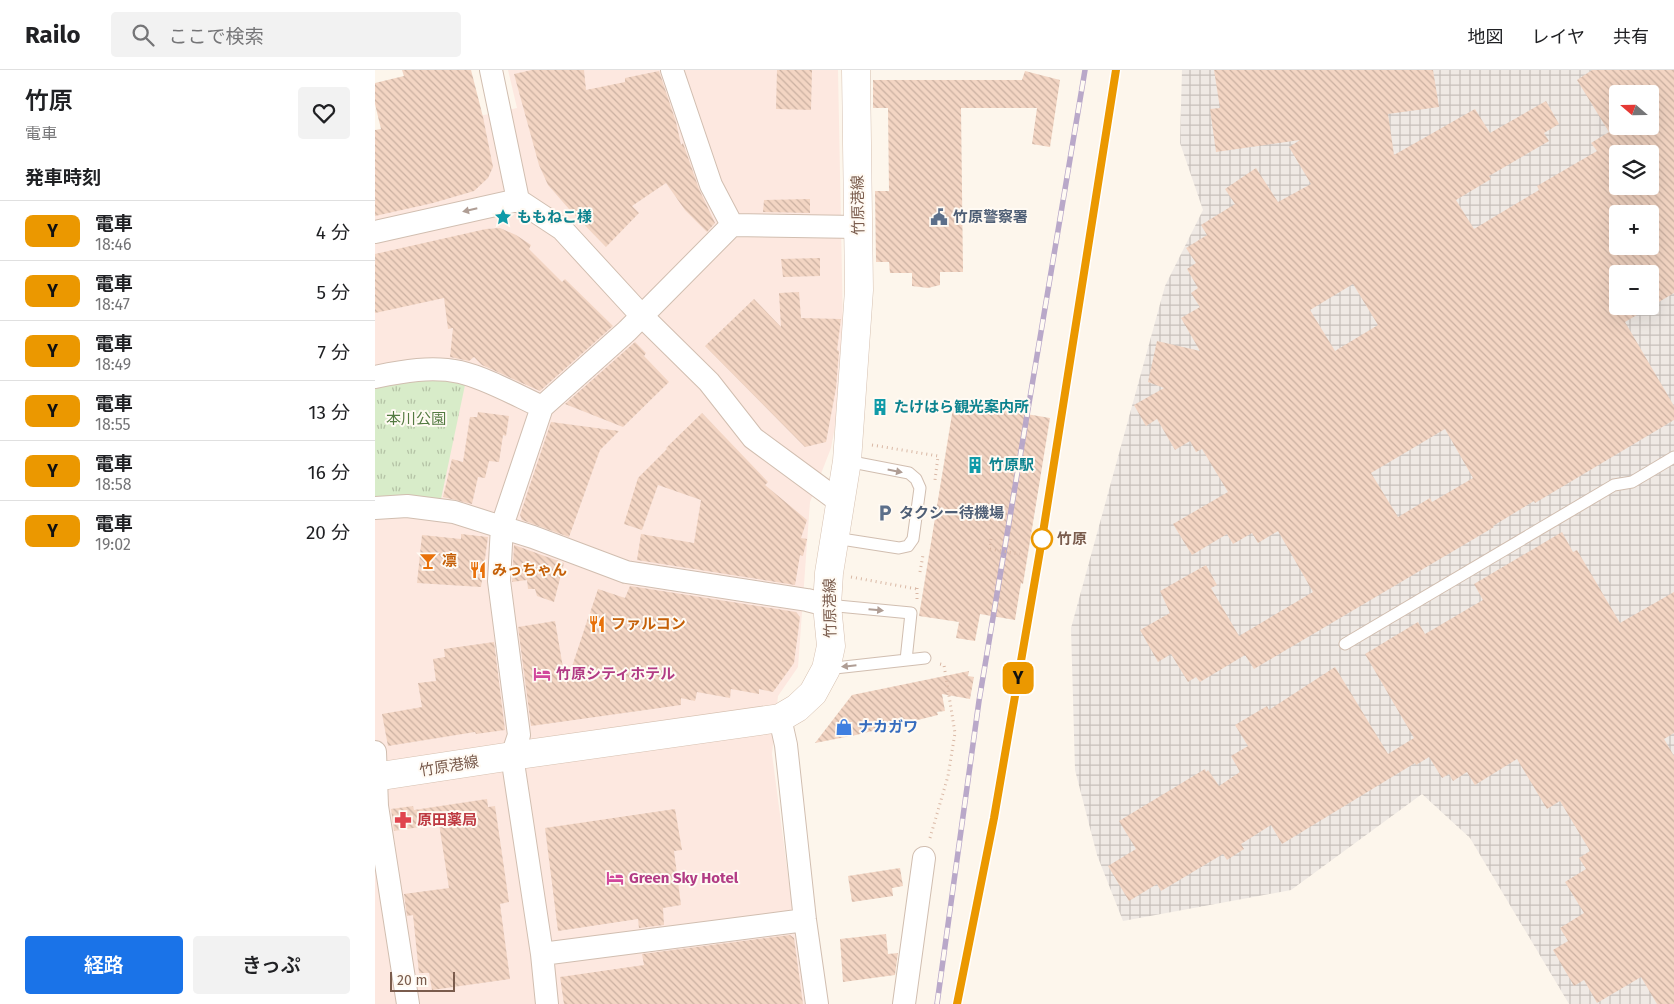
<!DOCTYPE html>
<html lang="ja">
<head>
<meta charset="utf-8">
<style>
  :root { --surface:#fff; --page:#f2f2f2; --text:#202124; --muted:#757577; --line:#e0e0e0; --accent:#1a73e8 }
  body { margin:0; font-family:"Fira Sans","Noto Sans JP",sans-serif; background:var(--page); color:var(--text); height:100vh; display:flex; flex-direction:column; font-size:19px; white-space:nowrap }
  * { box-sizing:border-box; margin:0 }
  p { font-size:16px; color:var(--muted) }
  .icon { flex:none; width:28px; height:28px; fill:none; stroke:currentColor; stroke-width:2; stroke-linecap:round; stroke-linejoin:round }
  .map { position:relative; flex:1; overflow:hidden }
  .side { display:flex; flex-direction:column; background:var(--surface); width:375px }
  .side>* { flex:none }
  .badge { padding:0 10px; border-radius:8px; font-size:18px; line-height:32px }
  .needle { width:32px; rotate:290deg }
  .controls { position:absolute; left:1234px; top:15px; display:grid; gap:10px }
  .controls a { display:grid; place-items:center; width:50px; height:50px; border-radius:5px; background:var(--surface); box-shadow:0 5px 20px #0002; font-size:25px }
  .scale { position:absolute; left:15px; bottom:12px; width:65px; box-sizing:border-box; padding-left:5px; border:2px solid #7a5c4d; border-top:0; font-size:14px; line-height:18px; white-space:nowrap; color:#7a5c4d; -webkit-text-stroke:4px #fffaf3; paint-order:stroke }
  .map>.badge { position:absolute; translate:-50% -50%; box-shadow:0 0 0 2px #fff }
  h2 { padding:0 25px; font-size:19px; line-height:45px }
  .round { display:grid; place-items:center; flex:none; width:52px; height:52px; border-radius:5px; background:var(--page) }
  .head { display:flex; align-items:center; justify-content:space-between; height:85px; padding:0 25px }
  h1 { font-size:24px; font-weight:600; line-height:38px }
  .cta { display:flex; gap:10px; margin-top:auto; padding:10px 25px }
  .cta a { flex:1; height:58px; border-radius:5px; background:var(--accent); color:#fff; font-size:20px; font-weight:600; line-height:58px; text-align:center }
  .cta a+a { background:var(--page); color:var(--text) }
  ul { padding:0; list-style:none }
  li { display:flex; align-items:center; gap:15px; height:60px; padding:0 25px; border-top:1px solid var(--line) }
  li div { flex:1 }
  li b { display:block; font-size:19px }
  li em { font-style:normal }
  li .badge { min-width:55px; font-weight:700; text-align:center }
  header { display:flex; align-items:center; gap:30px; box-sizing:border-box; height:70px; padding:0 25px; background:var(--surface); border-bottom:1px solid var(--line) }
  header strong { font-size:24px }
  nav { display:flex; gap:28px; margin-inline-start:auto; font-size:18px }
  .search { width:350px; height:45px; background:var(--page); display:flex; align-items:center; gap:12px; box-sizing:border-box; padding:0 18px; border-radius:5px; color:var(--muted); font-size:19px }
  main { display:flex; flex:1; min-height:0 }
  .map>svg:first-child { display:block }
  .commercial { fill:#fde8e0 }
  .industrial { fill:url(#industrial-grid); fill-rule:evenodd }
  .grass { fill:url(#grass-tufts) }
  .building { fill:url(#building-back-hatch); fill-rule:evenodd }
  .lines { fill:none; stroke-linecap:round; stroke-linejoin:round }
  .lane-casing { stroke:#d1beb0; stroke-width:13 }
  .street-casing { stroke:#d1beb0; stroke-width:24 }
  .secondary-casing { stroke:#d6c0b0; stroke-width:29 }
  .path { stroke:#d9b8a5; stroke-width:3; stroke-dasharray:1 4; stroke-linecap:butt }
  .lane { stroke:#fff; stroke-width:11 }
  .street { stroke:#fff; stroke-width:22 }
  .secondary { stroke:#fff; stroke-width:28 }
  .rail-casing { stroke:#b9a8c9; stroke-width:5.5 }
  .rail { stroke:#fffaf3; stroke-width:4; stroke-dasharray:11; stroke-linecap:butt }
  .path-bridge { stroke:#d9b8a5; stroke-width:3; stroke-dasharray:1 4; stroke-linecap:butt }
  .oneway { fill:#af9d94 }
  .line-casing { stroke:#fff; stroke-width:11 }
  .line { stroke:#eb9800; stroke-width:8 }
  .stop-dot { fill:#fff; stroke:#eb9800; stroke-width:2.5 }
  .labels { text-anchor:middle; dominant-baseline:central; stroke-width:4; stroke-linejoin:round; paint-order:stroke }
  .street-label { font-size:15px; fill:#7a5c4d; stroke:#fffaf3 }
  .culture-label { font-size:15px; font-weight:bold; fill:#0d838f; stroke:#fffaf3; text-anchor:start }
  .service-label { font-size:15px; font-weight:bold; fill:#4e5e75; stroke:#fffaf3; text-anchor:start }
  .park-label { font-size:15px; fill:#537a41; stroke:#fffaf3 }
  .stop-label { font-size:15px; font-weight:bold; fill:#7a5c4d; stroke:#fffaf3; text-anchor:start }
  .food-label { font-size:15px; font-weight:bold; fill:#c56008; stroke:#fffaf3; text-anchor:start }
  .hotel-label { font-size:15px; font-weight:bold; fill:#b23c85; stroke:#fffaf3; text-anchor:start }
  .shop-label { font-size:15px; font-weight:bold; fill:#366cbe; stroke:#fffaf3; text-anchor:start }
  .health-label { font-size:15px; font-weight:bold; fill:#be3a42; stroke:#fffaf3; text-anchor:start }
</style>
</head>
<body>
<header>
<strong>Railo</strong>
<div class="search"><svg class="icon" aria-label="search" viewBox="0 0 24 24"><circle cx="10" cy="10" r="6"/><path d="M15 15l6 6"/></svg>ここで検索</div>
<nav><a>地図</a><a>レイヤ</a><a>共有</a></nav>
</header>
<main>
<section class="side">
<div class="head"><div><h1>竹原</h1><p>電車</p></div><a class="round"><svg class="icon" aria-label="heart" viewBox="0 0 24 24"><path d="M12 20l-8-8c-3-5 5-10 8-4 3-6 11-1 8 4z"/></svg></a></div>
<h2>発車時刻</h2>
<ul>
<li><span class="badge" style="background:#eb9800;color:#111">Y</span><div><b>電車</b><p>18:46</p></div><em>4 分</em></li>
<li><span class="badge" style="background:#eb9800;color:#111">Y</span><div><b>電車</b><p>18:47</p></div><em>5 分</em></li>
<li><span class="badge" style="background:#eb9800;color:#111">Y</span><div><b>電車</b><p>18:49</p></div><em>7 分</em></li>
<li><span class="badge" style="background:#eb9800;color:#111">Y</span><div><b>電車</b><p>18:55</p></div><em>13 分</em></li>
<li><span class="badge" style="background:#eb9800;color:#111">Y</span><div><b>電車</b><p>18:58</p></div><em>16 分</em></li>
<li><span class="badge" style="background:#eb9800;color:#111">Y</span><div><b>電車</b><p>19:02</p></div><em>20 分</em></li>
</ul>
<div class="cta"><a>経路</a><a>きっぷ</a></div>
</section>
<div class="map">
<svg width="1299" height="934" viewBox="0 0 1299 934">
  <defs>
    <pattern id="industrial-grid" width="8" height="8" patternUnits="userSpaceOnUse" patternTransform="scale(1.25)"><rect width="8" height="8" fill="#efe9e4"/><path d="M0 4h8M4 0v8" fill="none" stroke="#c7c0bb"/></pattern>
    <pattern id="grass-tufts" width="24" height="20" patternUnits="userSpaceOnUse" patternTransform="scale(1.25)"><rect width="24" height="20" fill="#d8ecc9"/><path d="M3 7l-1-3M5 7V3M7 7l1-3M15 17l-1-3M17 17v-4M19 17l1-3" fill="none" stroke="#b4c2a5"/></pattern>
    <pattern id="building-back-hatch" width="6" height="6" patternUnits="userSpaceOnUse" patternTransform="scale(1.25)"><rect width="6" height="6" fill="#f3d5c3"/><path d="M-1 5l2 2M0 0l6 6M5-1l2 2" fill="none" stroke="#cab0a1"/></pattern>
  </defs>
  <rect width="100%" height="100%" fill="#fdf6ec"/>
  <path class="commercial" d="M133,0H463L469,309L456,378L435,432L423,597L403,626L397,684L430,934H0V68L142,38Z"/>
  <path class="industrial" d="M807,0H1299V934H1194L1095,768L1047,724L916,820L748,851L722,785L700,700L696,558L790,216L828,140L805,73ZM1242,24H1275V56H1242ZM1242,84H1275V116H1242ZM1242,144H1275V176H1242ZM1242,204H1275V236H1242Z"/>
  <path class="grass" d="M29,309L74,310L90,315L66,429L33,427L0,429V316Z"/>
  <path class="building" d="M27,0H96L108,47L118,97L113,108L99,121L58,133L0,146V60L6,59L0,34V13L29,6Z
    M157,0H209L211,20L250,12V8L284,1L301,52L306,75L308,73L324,119L340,153L332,162L310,140L291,113L257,136L264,143L231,177L194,139L173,115L164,95L139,4Z
    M402,0H437L436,40L401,39Z
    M839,0H1058L1064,37L1013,44L1019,85L1100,39L1115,63L1171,31L1184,54L1169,63L1174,71L1114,106L1116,109L1081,130L1099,159L1164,120L1162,116L1222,81L1216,73L1234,62L1202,10L1217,0H1299V223L1250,252L1299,336V350L1160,433L1159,431L1118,456L1119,457L879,599L870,585L825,612L821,607L813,612L796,584L783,592L765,560L795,543L785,521L831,495L842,515L836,518L864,566L938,522L903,461L883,473L877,463L858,474L852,464L817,485L798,454L853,422L827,379L821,382L815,371L800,380L782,349L771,356L759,335L789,318L773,312L782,271L825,281L806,248L825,237L816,223L823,218L812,199L821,193L811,178L832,165L826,155L860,134L850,119L881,98L903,132L936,114L914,77L925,70L841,82L835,39L845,38ZM1242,24H1275V56H1242ZM1242,84H1275V116H1242ZM1242,144H1275V176H1242ZM1242,204H1275V236H1242ZM978,214L1003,255L960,281L935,240ZM1070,359L1098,408L1057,432L1055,428L1023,447L996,403Z
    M650,1L685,10L675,77L657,74L662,38H586L588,202H565V215L553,218L537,216V203H515L514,192H501L500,121H514L513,38H498V10H647Z
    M435,129V143L388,142L389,130Z
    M125,158L141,165L156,175L154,179L187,212L190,209L238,256L165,321L107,295L99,287L94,291L75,287L78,258L73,259L69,228L0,243V184L111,159Z
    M445,188V206L408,207L406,189Z
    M424,222L426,248L466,249L462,280L464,281L461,318L451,372L430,377L330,276L379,229L406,257L404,223Z
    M260,272L271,283L269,286L294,312L248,357L190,334Z
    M579,332L675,348L648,514L646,513L640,550L605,544L600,571L581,568L584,552L544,546Z
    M103,342L134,346L131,366L128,365L124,392L114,391L110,408L103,407L97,434L68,427L77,389L88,392L95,347H102Z
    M327,343L393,412L390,415L432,450L426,468L432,469L428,486L425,485L420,515L262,490L266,464L319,473L326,430L283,415L267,460L249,454L263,408L292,379L291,378Z
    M176,352L244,361L225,380L194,467L147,450L145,445Z
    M1187,462L1198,482L1202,480L1245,553L1299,522V663L1289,669L1299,686V934H1282L1266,907L1222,933L1209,910L1199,916L1178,880L1193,871L1185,858L1209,843L1190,812L1211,799L1204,788L1215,781L1185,731L1172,739L1142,689L1100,715L1092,702L1078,711L1074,704L1067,708L1054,687L1041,695L1040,693L907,774L896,755L866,774L869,779L852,790L848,784L786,821L782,814L754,831L733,796L761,779L744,751L830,699L831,702L833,700L844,716L865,702L856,686L873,676L860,655L892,636L894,640L960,597L1013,684L1039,668L990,584L1043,552L1050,564L1108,530L1099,514Z
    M86,464L113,467L106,517L42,513L47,465L86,469Z
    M139,475L189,493L179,532L162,526L160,519H153L152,510L137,512Z
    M255,516L421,542L425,547L419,593L398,622L384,619V624L356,619L355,628L322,622L320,631L306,628V635L156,656L143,557L180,551L191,615L214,545L218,544L215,543L223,519L250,528Z
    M119,572L130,660L101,664L100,662L13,676L7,644L47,637L43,613L61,611L58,589L70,587L69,579Z
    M594,601L593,606L599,607L595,629L567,624L570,641L562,642L563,645L481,665L440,673L477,625Z
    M112,729L113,737L120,736L134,832L125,834L135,909L57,920L54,903H44L38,845L32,846L29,824L74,818L64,754L19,761L16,739L38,736L39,740Z
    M300,739L307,780L299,781L306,835L288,838L289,855L264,858L263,849L183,861L170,758Z
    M525,798L528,816L517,818L518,826L477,832L473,806Z
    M511,864L513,884L523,883L520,905L468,912L465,869Z
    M415,865L419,868L428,934H189L185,907L269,895L267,884Z"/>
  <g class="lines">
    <g class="lane-casing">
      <path id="lane" d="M460,468L524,478L533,476L538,469L545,418L541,409L534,403L472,391
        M452,535L536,543L531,590
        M970,574L1239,415L1257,412L1299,387
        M451,599L550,588"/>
    </g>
    <g class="street-casing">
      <path id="street" d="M116,0L143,130L187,159L266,245L334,312L378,368L465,432
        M357,155L483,157
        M0,162L143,130
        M0,307C28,301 57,296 85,302C111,308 143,326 167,337
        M0,438L32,436L79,442L158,467L251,502L432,530L452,535
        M405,648L411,675L430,850L442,934
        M0,682L2,736L33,934
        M167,884L430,850
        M172,934L167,884L137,686L144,665L124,511L127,456L167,337L252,261L357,155L336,115L297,0
        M529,934L549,788"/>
    </g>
    <g class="secondary-casing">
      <path id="secondary" d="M0,707L137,686L405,648L422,638L438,623L451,599L456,576L452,535L454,503L472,391L484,220L481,0"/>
    </g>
    <path class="path" d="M497,375L563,386L560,410
      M545,502L548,485
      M476,507L542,519
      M542,529V516
      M555,768L573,706L580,663L569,595L565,594"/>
    <use href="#lane" class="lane"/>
    <use href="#street" class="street"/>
    <use href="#secondary" class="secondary"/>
    <g class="rail-casing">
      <path id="rail" d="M562,934L604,631L710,0
        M582,934L616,766L667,469L741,0"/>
    </g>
    <use href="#rail" class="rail"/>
    <path class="path-bridge" d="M616,469L615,479L645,484"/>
  </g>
  <defs><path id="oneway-solid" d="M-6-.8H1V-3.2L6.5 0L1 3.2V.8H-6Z" transform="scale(1.25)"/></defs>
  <g class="oneway">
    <use href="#oneway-solid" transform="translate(95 140) rotate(167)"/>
    <use href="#oneway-solid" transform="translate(520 401) rotate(11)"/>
    <use href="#oneway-solid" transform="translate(501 540) rotate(5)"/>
    <use href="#oneway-solid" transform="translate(474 596) rotate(174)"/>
  </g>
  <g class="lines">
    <g class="line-casing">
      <path id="line" d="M582,934L619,748L667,469L741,0"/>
    </g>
    <use href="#line" class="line"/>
  </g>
  <defs>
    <g id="sight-bare" transform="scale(1.35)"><path d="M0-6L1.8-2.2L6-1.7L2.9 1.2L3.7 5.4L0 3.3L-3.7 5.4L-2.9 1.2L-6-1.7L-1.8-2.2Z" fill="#0f9aa8" stroke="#fffaf3" stroke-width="2.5" paint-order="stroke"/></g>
    <g id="civic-bare" transform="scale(1.35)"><path d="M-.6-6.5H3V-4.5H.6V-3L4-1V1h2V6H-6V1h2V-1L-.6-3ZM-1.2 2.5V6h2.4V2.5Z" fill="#5c6f8a" stroke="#fffaf3" stroke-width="2.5" paint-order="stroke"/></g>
    <g id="building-bare" transform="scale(1.35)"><path d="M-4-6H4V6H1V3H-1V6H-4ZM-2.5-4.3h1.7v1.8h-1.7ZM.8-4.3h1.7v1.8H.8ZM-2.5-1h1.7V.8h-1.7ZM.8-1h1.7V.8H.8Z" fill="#0f9aa8" stroke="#fffaf3" stroke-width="2.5" paint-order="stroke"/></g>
    <g id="parking-bare" transform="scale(1.35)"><path d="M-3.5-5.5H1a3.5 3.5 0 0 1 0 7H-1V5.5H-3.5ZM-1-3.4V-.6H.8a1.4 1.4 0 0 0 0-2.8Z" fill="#5c6f8a" stroke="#fffaf3" stroke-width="2.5" paint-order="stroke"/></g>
    <g id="bar-bare" transform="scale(1.35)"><path d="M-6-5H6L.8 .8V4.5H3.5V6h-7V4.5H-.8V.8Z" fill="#e8710a" stroke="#fffaf3" stroke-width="2.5" paint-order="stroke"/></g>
    <g id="restaurant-bare" transform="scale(1.35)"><path d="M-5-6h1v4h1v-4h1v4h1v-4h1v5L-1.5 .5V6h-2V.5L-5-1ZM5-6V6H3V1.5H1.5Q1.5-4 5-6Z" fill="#e8710a" stroke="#fffaf3" stroke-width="2.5" paint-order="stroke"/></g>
    <g id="hotel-bare" transform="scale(1.35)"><path d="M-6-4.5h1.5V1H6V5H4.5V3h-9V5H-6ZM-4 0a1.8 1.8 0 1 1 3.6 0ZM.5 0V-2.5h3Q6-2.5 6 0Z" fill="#d1479c" stroke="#fffaf3" stroke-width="2.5" paint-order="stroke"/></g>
    <g id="shop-bare" transform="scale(1.35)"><path d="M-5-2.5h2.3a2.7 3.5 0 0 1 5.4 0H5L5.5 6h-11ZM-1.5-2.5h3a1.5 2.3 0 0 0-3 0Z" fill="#3f7fe0" stroke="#fffaf3" stroke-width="2.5" paint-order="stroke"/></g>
    <g id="pharmacy-bare" transform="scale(1.35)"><path d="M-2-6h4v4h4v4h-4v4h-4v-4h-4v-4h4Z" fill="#e0444e" stroke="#fffaf3" stroke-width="2.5" paint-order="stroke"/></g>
  </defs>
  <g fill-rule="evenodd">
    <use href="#sight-bare" x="128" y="147"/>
    <use href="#civic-bare" x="564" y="147"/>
    <use href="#building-bare" x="505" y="337"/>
    <use href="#building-bare" x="600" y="395"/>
    <use href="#parking-bare" x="510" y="443"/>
    <use href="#bar-bare" x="53" y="491"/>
    <use href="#restaurant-bare" x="103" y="500"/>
    <use href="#restaurant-bare" x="222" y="554"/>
    <use href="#hotel-bare" x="167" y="604"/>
    <use href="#shop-bare" x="469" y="657"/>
    <use href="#pharmacy-bare" x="28" y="750"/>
    <use href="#hotel-bare" x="240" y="808"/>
  </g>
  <circle class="stop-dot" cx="667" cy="469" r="10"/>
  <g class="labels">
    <g class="street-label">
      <text transform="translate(483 135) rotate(-91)">竹原港線</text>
      <text transform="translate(455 538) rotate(-91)">竹原港線</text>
      <text transform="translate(74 696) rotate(-9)">竹原港線</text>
    </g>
    <g class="culture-label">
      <text x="142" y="147">ももねこ様</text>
      <text x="519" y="337">たけはら観光案内所</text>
      <text x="614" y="395">竹原駅</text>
    </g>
    <g class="service-label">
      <text x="578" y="147">竹原警察署</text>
      <text x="524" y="443">タクシー待機場</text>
    </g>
    <g class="park-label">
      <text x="41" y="349">本川公園</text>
    </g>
    <g class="stop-label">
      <text x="682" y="469">竹原</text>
    </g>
    <g class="food-label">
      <text x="67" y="491">凛</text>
      <text x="117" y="500">みっちゃん</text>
      <text x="236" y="554">ファルコン</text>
    </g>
    <g class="hotel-label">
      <text x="181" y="604">竹原シティホテル</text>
      <text x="254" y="808">Green Sky Hotel</text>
    </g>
    <g class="shop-label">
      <text x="483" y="657">ナカガワ</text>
    </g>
    <g class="health-label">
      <text x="42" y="750">原田薬局</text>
    </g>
  </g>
</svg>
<div class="controls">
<a><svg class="needle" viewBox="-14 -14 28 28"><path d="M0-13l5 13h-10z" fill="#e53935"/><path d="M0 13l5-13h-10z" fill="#757577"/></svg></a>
<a><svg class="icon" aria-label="layers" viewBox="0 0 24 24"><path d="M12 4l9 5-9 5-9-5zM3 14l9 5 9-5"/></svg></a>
<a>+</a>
<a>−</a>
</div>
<div class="scale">20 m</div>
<b class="badge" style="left:643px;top:608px;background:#eb9800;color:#111">Y</b>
</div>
</main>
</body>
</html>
